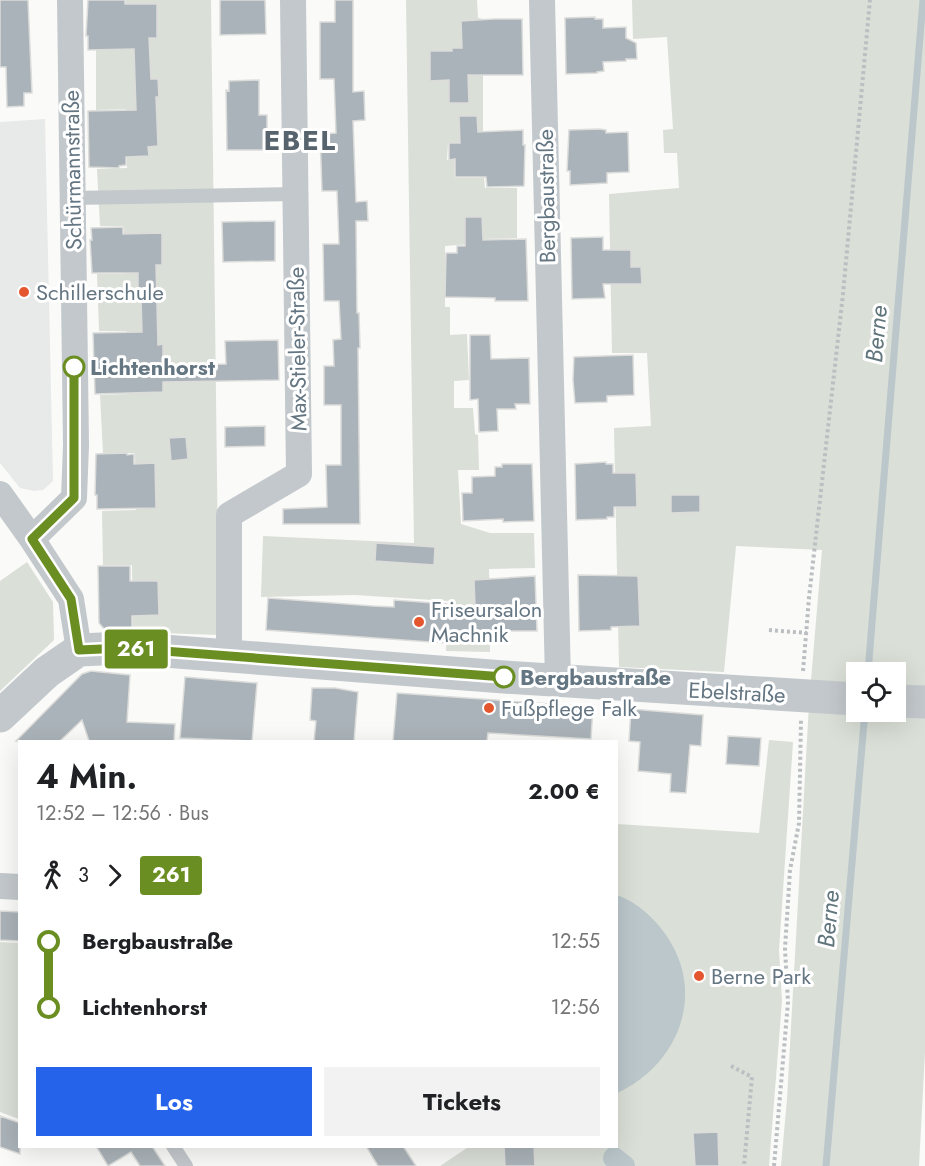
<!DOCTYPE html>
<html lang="de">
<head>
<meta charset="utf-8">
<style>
  :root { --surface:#fff; --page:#f2f2f2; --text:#202124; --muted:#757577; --accent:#2563eb }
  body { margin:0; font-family:Jost,sans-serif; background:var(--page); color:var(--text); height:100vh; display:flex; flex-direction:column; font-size:22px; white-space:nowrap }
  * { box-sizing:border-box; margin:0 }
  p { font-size:20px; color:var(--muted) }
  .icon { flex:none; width:33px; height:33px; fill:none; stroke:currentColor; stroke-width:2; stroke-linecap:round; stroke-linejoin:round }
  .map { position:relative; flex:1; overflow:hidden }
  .drawer { position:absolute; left:18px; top:740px; width:600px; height:408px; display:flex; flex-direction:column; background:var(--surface); border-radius:0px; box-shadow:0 6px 24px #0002 }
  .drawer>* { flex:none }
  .badge { padding:0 12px; border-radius:4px; font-size:21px; line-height:39px }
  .buttons { position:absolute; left:846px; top:662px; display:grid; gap:12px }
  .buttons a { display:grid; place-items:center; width:60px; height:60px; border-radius:0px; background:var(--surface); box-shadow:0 6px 24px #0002; font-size:30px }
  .map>.badge { position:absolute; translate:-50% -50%; box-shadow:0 0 0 3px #fff }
  .legs { display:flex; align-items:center; gap:9px; height:66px; padding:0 18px; font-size:20px }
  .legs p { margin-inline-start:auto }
  .headline { display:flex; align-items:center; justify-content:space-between; height:102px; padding:0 18px }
  h1 { font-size:33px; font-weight:700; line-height:45px }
  .action { display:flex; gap:12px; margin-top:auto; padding:12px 18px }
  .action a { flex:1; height:69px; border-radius:0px; background:var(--accent); color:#fff; font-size:24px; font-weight:700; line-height:69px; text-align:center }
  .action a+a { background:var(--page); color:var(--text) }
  ul { padding:0 18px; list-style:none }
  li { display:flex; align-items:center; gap:21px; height:66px; font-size:22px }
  li i { display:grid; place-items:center; width:9px; height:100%; margin:0 8px; background:currentColor }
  li i::after { content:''; width:15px; height:15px; margin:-8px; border:4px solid; border-radius:50%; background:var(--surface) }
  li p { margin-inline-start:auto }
  li:first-child i { background:linear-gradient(#0000 50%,currentColor 0) }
  li:last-child i { background:linear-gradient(currentColor 50%,#0000 0) }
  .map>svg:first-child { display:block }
  .built { fill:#e8e9e9 }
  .green { fill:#dadfd7; fill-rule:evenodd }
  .water { fill:#bbc7cb }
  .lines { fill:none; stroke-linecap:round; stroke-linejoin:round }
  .stream { stroke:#bbc7cb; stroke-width:7 }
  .canal { stroke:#bbc7cb; stroke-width:22 }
  .building { fill:#aab3b9; stroke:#dcdcda; stroke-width:1.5 }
  .path { stroke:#bbbfc2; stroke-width:4; stroke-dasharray:3 3; stroke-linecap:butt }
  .service { stroke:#c3c8cc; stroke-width:14 }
  .minor { stroke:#c3c8cc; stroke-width:26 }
  .tertiary { stroke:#c3c8cc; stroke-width:33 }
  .line-1-casing { stroke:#fff; stroke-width:14 }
  .line-1 { stroke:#6b8e23; stroke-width:9 }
  .poi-dot { fill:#e4572e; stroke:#fff; stroke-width:2 }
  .stop-1-dot { fill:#fff; stroke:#6b8e23; stroke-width:3 }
  .labels { text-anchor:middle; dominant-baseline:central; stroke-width:6; stroke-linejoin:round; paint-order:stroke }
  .street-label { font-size:22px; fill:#657683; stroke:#fff }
  .poi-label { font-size:22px; fill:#657683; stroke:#fff; text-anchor:start }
  .stop-label { font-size:22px; font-weight:bold; fill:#657683; stroke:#fff; text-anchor:start }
  .water-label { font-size:24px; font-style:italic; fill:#60757c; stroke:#fff }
  .district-label { font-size:28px; font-weight:bold; letter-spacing:1.5px; fill:#57646e; stroke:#fff }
</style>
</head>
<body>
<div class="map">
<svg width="925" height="1166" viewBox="0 0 925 1166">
  <rect width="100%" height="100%" fill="#fafaf8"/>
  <path class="built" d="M45,119L53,481L43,490L34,491L20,488L0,463V122Z"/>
  <path class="green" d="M126,0H211L219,635L133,632L132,565H103L102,511L136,510L135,453H103L100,395L128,394L127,331H99L97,274H125L124,226H100L97,169L127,168L126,109L96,110V50L126,49Z
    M406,0H477L478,18L489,20L483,55V141L448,143L447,160H454V178H484L485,188H517V238L484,239V243L445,246V307H450V335L467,334L469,380L454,381V408H473L475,434L478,435L479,470H458L461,524L490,533H534L535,568L489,569L490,652L446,651L448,601L355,595L261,597L263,536L414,543Z
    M632,0H925V1052L919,1166H781L787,1099L809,704L822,550L736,546L724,672L619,667L614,428L651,426L647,353H612L609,194L679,188L677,153H664L663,130L673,129L667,37L633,39ZM856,672H896V711H856Z
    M27,562L53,602L54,640L0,691V581Z
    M769,740L793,742L779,950L782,1001L769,1166H440L470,1146H616L617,824L759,833Z
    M0,942L19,943V1119L0,1112Z"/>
  <path class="water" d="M617,895C637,902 654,918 666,935C707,994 678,1065 617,1093Z"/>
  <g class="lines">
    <path class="stream" d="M868,672L923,0
      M826,1166L865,711"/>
    <path class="canal" d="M614,1158L624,1166"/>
  </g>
  <path class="building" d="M0,0H28L32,93H24V106L7,107L6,67H0Z
    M88,0H125V4H157V38H149L151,79H158L159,97H156L158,146L148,147L149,156L126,157V165L119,166V168L89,167L88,111L136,110L134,49L88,50V36H86Z
    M220,0H265L266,34L220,35Z
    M335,0H353V92L364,91L365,120L353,121L356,202L367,201L368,221H356L357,313H359L360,348H358L360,524H283V509L327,507L326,465H341V405H324V366H334L333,340L341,339L339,301H324L323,244H339L337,191H322L320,134L336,133L334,79H320V22H335Z
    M595,17V19H603V28L626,27V38L636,43L637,59H626V61L603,62L604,71L597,72V73L566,74L565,18Z
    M494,19H522L523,75H468L469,103H449V80L430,81V51H452V48H462L461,21Z
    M259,80V115H267V150H227L226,90L229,91V81Z
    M459,116H477L478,132L523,130V145H525L524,186L487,187L486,177H455V159L449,160V143H460Z
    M599,129L606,130V133L628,132L629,172L607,173V183L570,185V171H567L569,130Z
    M465,217H482L483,240L526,239L528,301H495V298L445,297L446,253H457V246H465Z
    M275,221V261L223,262L222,222Z
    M123,227V234L162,233V265H156L158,345L163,344V365L226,364L225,341L278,340L279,380L163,382V392L95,394L93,333L142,332L141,298H138V273H92L90,240H92L91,228Z
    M603,237V250H631V267H641L642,284H603L605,298L572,299L571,238Z
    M470,335H490L491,359L529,358L530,404H515L516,409H497L498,431L479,432L478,399L470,400Z
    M633,355L634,395L607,396V402L575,403L573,380L574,357Z
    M265,426V446L225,447V427Z
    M186,437L188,459L171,461L169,438Z
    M127,453V455L134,454V464L155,463L156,508L97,509V495H95L96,454Z
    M606,462V464H613V473H636L637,507H614V517H607V519L576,520L575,464Z
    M502,464H532L534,521L503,522V519L463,521L462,493H472V477L495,476V467H502Z
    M671,495H700V512L671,513Z
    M376,543L435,547L434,565L375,561Z
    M98,566H130V581H158L159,615L132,616V630H105L99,623Z
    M578,575L638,576L640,626L611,627V630L579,631Z
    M535,576L537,631H444V643L266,630L268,598L373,606L394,607V600L475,606L474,580Z
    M91,671L130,675L127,722L175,724L174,741H89L82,720L60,741H16L82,674Z
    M185,677L257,683L252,741L180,738Z
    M312,688H335L358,692L354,741H314L316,721L310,720Z
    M397,693L593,707L591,739L488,733L487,741H393Z
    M631,709L703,715L701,746L690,745L686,793L670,792L671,774L638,771L640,742L629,741Z
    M728,736L761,738L759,766L726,764Z
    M0,911L20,912V941L0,940Z
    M0,1116L20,1123V1154L0,1147Z
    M718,1132L719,1166H695L693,1133Z
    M96,1146H152L165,1166H140L131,1152L108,1166Z
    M366,1146H403L416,1166H378Z
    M504,1146H534L535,1166H505Z"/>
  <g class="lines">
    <path class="path" d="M769,630L807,633
      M803,671L809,598L843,294L870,0
      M731,1066L752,1077L744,1166
      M774,1166L788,1002L785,949L790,870L799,823L801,720"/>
    <path class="service" d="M72,198L295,194
      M173,1146L186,1166"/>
    <path class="minor" d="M542,0L558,681
      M0,494L32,539L71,599L79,650
      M32,539L74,498L76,445L70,0
      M229,657V515L299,474L293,0
      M0,886L20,887"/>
    <path class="tertiary" d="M896,701L925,702
      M0,716L47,672L79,650L124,648L504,677L856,699"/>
  </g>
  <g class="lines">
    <g class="line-1-casing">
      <path id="line-1" d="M74,367V498L32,539L71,599L79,650L124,648L504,677"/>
    </g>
    <use href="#line-1" class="line-1"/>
  </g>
  <g class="poi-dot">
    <circle cx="24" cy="292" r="6"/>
    <circle cx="419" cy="622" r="6"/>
    <circle cx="489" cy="708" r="6"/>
    <circle cx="699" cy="976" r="6"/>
  </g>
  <g class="stop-1-dot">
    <circle cx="74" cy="367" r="10"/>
    <circle cx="504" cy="677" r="10"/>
  </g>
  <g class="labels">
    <g class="street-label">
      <text transform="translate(72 170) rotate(-91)">Schürmannstraße</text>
      <text transform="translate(546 196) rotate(-91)">Bergbaustraße</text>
      <text transform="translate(297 349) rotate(-91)">Max-Stieler-Straße</text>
      <text transform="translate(737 692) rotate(3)">Ebelstraße</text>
    </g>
    <g class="poi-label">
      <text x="36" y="292">Schillerschule</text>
      <text x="431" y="609">Friseursalon<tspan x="431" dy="25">Machnik</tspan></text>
      <text x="501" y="708">Fußpflege Falk</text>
      <text x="711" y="976">Berne Park</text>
    </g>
    <g class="stop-label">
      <text x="90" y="367">Lichtenhorst</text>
      <text x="520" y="677">Bergbaustraße</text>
    </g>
    <g class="water-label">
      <text transform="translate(876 334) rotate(-85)">Berne</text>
      <text transform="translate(828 919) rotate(-85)">Berne</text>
    </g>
    <g class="district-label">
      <text x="300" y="140">EBEL</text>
    </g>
  </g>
</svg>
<div class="buttons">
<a><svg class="icon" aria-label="locate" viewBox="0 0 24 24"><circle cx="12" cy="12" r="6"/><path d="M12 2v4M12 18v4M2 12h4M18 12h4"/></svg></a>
</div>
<b class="badge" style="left:136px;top:649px;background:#6b8e23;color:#fff">261</b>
<section class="drawer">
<div class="headline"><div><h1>4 Min.</h1><p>12:52 – 12:56 · Bus</p></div><b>2.00 €</b></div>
<div class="legs"><svg class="icon" aria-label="walk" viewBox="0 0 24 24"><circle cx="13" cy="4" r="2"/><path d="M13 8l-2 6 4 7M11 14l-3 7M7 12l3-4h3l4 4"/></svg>3<svg class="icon" aria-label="forward" viewBox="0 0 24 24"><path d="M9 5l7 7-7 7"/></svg><b class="badge" style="background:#6b8e23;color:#fff">261</b></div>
<ul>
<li><i style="color:#6b8e23"></i><b>Bergbaustraße</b><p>12:55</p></li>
<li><i style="color:#6b8e23"></i><b>Lichtenhorst</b><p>12:56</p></li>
</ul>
<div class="action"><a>Los</a><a>Tickets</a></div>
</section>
</div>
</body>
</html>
